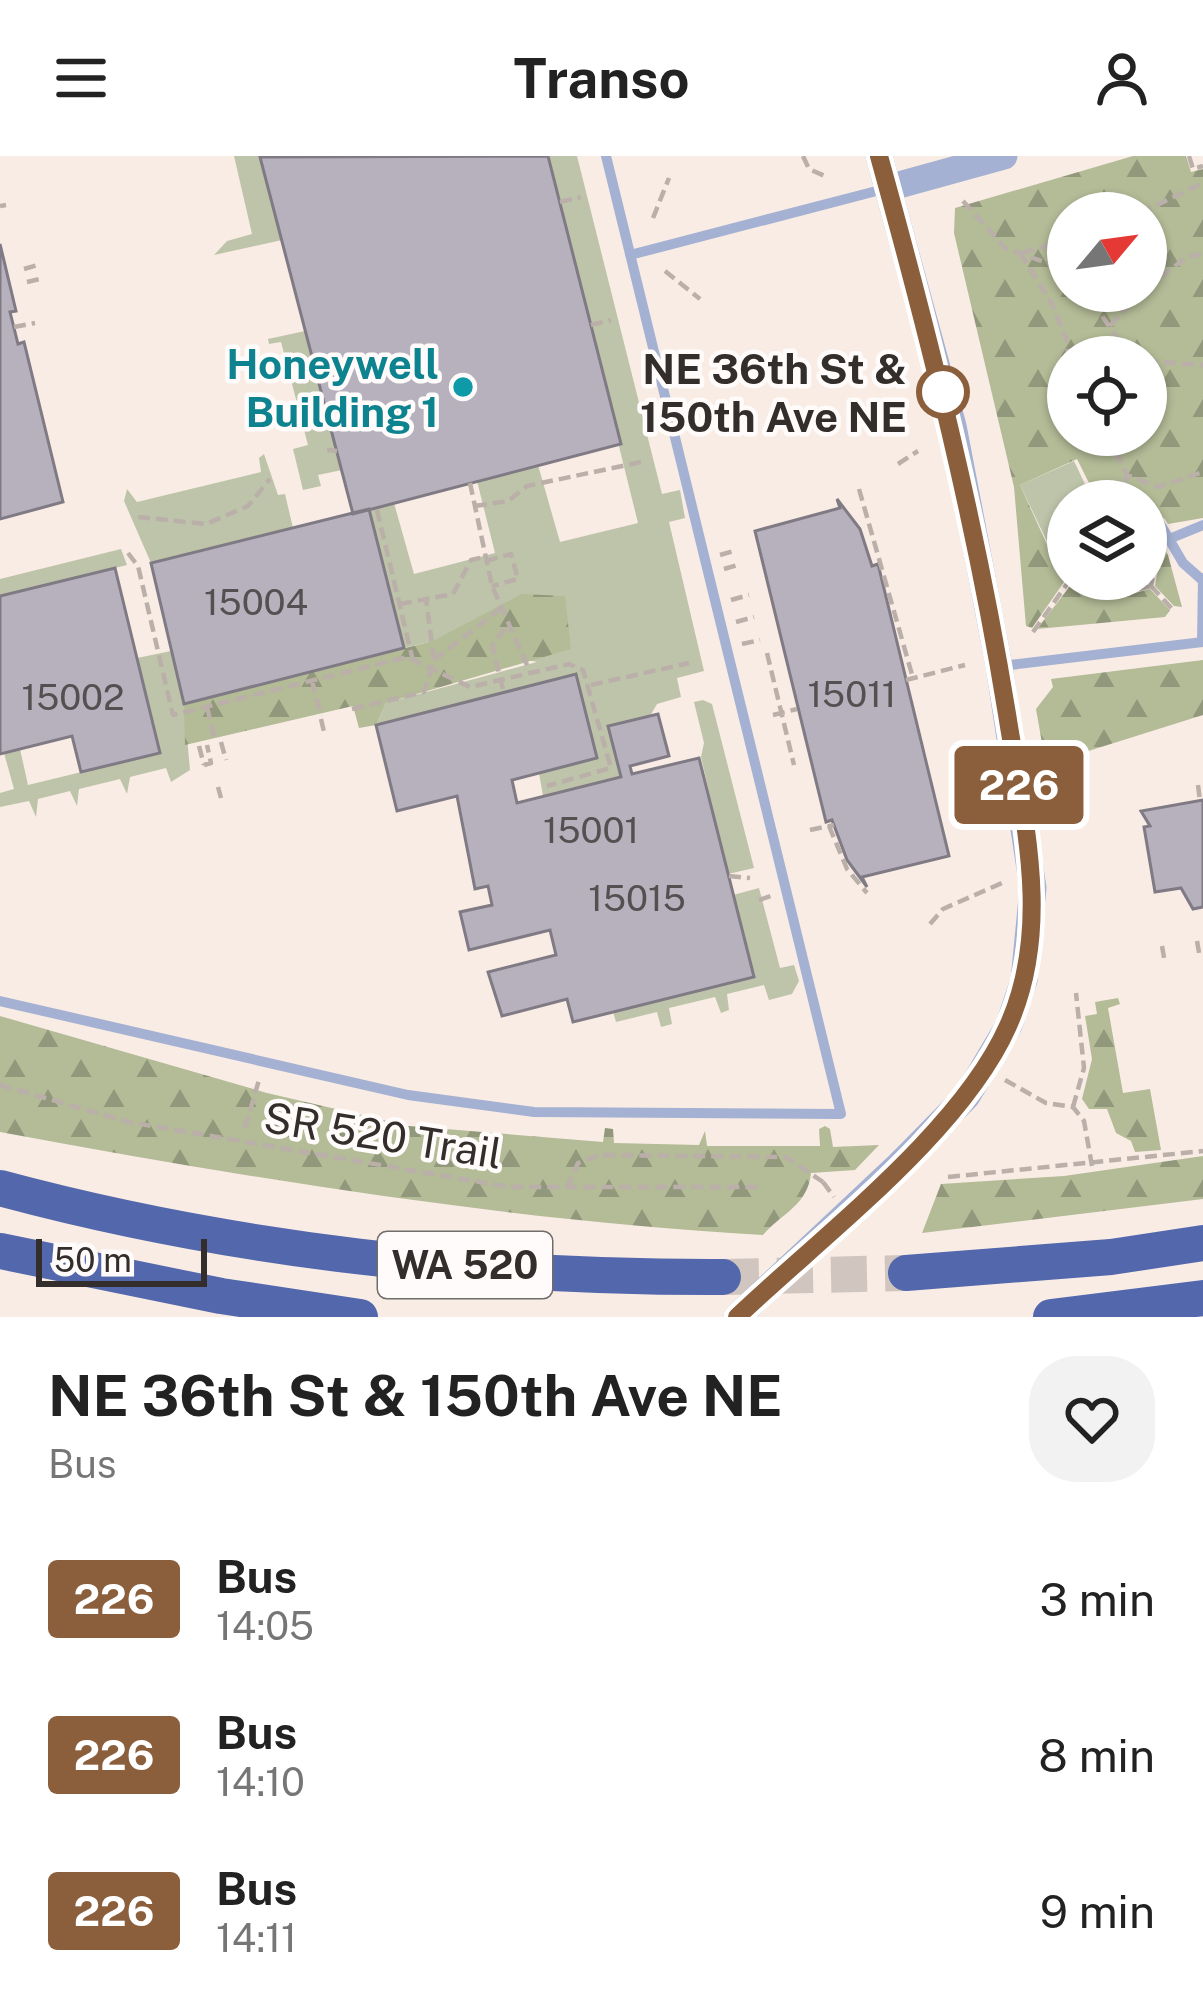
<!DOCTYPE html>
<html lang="en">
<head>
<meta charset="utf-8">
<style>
  :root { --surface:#fff; --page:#f2f2f2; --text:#222; --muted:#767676 }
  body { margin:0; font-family:"Public Sans",sans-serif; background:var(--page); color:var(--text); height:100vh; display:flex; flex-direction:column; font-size:45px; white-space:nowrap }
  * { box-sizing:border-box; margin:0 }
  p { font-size:39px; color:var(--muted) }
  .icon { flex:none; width:66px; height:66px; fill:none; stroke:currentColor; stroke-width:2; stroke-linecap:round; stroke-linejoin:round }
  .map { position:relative; height:1161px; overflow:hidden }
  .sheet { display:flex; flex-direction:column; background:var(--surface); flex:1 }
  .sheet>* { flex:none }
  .badge { padding:0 24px; border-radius:9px; font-size:42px; line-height:78px }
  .needle { width:78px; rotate:61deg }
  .tools { position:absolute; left:1047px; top:36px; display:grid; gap:24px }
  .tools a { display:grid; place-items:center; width:120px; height:120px; border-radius:50%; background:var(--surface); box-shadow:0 3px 9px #0004; font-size:60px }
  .scale { position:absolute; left:36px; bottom:30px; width:171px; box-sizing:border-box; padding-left:12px; border:6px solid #332e2b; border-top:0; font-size:33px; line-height:42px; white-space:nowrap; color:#332e2b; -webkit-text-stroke:9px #fefbfa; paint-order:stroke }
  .map>.badge { position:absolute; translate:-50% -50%; box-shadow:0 0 0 6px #fff }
  .round { display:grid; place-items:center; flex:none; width:126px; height:126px; border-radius:48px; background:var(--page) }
  .overview { display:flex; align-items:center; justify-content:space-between; height:204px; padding:0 48px }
  h1 { font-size:57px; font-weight:700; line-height:90px }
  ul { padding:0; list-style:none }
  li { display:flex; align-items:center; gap:36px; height:156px; padding:0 48px }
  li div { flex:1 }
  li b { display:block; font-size:45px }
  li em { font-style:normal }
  li .badge { min-width:132px; font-weight:700; text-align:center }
  header { display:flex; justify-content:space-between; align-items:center; height:156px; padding:0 48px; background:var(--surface); font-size:54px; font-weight:700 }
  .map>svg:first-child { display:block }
  .grass { fill:#bec4a9 }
  .forest { fill:url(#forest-firs); fill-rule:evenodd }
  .building { fill:#b6b1bd; stroke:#807a85; stroke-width:3 }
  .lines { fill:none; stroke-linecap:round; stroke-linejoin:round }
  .motorway-tunnel { stroke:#d1c6bf; stroke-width:36; stroke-dasharray:36 18; stroke-linecap:butt }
  .path { stroke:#baafa9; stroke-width:4.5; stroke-dasharray:12 6; stroke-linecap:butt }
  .service { stroke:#a4b1d2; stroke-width:10 }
  .tertiary { stroke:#a4b1d2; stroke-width:27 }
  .motorway { stroke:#5267ac; stroke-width:36 }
  .path-bridge { stroke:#baafa9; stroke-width:4.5; stroke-dasharray:12 6; stroke-linecap:butt }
  .tertiary-bridge { stroke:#a4b1d2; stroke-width:27 }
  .line-casing { stroke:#fff; stroke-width:27 }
  .line { stroke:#8b5e3c; stroke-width:18 }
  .culture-dot { fill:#0f9aa8; stroke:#fefbfa; stroke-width:4.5 }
  .stop-dot { fill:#fff; stroke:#8b5e3c; stroke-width:6 }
  .labels { text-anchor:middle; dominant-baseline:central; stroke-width:9; stroke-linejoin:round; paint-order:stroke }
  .number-label { font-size:36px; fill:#544f50 }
  .shield { fill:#fefbfa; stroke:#706c69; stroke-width:3 }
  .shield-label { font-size:39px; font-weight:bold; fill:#332e2b }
  .culture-label { font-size:42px; font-weight:bold; fill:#0d838f; stroke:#fefbfa; text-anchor:end }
  .stop-label { font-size:42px; font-weight:bold; fill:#332e2b; stroke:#fefbfa; text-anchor:end }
  .street-label { font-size:42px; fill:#332e2b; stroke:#fefbfa }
</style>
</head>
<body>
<header><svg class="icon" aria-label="menu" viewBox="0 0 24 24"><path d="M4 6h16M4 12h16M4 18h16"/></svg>Transo<svg class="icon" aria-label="person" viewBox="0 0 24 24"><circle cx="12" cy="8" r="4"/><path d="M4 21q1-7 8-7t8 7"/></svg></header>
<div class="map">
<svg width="1203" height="1161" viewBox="0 0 1203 1161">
  <defs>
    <pattern id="forest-firs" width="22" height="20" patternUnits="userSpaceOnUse" patternTransform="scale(3)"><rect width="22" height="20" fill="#b3bb97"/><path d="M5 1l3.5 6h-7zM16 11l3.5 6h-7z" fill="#92987b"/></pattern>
  </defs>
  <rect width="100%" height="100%" fill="#f9ece4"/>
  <path class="grass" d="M234,0H263L282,84L214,99L227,85L252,78Z
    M547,0H577L662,338L680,334L685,362L669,366L704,515L677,522L681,541L657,548L650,560L608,570L621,621L543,640L539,617L576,519L376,569L386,547L537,506L433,485L404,492L369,353L394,347L414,418L495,397L477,325L538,309L560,386L638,367Z
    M305,175L342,314L318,319L321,330L303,334L293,293L308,289L281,186L269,188L268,183Z
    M264,298L278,339L285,338L293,372L151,407L124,345L127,333L137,346L261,316L259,302Z
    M1074,305L1093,345H1068L1071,423L1066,425L1020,329Z
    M121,393L127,409L0,440V423Z
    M171,495L184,548L190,614L171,626L166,612L130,621L127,638L120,623L79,633L77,650L70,635L38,643L36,661L29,645L0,651V637L14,633L4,597L20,593L28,629L160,597L137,502Z
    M703,544L712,548L754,712L728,718L701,601L704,587L694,546Z
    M759,732L780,812L794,809L799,825L792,838L769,844L764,829L727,838L729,854L721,857L715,841L669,852L672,868L661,871L657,856L616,866L613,856L753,821L733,739Z"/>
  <path class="forest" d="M1133,0H1186L1191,16L1203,13V362L1168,368L1164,362L1151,370L1168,399L1182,451L1174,450L1155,430L1159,405L1146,383V345H1126L1122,338L1097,343L1077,303L1020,329L1064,426L1032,472L1026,470L1014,331L954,77L955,52ZM1068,57H1146V135H1068ZM1068,201H1146V279H1068Z
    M1085,423H1123L1135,437L1150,433L1170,454L1165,461L1037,473L1070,430Z
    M522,438L565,440L571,493L386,547L376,569L359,572L353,550L185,589L184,548L433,485Z
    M1203,504V559L1082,597L1085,615L1056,619L1045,604L1036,553L1053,531L1051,523Z
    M1118,842L1120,848L1108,852L1123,937L1150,933L1161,994L1135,996L1131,985L1116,977L1107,953H1089L1082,943L1092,903L1085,860L1097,858L1095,846Z
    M0,860L267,937L409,970L603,986L605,972L613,973L614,987L699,989L705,975L707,990H820L819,973L825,970L830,973L833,991L879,989L855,1014L811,1017C808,1049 782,1057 763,1079C505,1064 254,1023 0,976Z
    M1203,1000V1043L922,1077L941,1028L1064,1020Z"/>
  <path class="building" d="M548,0L621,288L353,358L260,1Z
    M0,88L16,155L10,156L18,188L24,186L63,346L0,363Z
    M837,343L860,373L872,410L878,408L949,700L862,721L867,731L847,704L832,664L826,666L755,375L840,352Z
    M369,353L404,492L184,548L151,407Z
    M115,412L160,597L81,616L72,580L0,598V440Z
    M576,518L597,602L512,624L517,647L621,621L608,570L658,558L669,600L630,610L632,618L699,602L754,821L573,866L567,843L502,860L488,816L556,799L550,774L469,794L460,756L492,749L488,730L475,733L457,640L397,655L376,569Z
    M1203,644V751L1193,753L1181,732L1155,736L1144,671L1150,670L1141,655Z"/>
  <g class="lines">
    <path class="motorway-tunnel" d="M723,1121L906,1117"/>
    <path class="path" d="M803,0L809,13L827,21
      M1189,0L1193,13L1203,10
      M963,45L1005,92L1053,109L1068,126
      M560,46L581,41
      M0,50L6,49
      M1140,57L1203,27
      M653,62L669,22
      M1020,97L1052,148L1067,185L1068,211
      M1022,97L1068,83
      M24,113L41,108
      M665,115L700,143
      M27,126L44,122
      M1146,132L1187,101L1203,98
      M1077,135L1098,154L1130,201
      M591,169L611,164
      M1110,170L1142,135
      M14,171L35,167
      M1146,205L1203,209
      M1084,279L1118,300L1127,319L1158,331L1203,316
      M327,294L337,295
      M898,308L918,295
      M470,327L492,430L531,518
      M859,333L913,522
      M1121,345L1127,319
      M475,350L508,345L527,330L646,305
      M377,354L413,505
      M138,361L206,368L248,350L270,323
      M1146,389L1156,406L1151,430
      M128,397L138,410L173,559L407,501L470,531L569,508L583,514L611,612L547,630
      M720,399L737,394
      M486,405L511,398L518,423L492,430
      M724,413L741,408
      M1126,423L1136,434L1151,430
      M1151,430L1175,456
      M731,444L749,439
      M400,448L453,438L471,404L484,401
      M736,466L754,461
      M1033,476L1067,428L1078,423
      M742,488L760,484
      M767,497L794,609
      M434,504L500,453
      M906,524L965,509
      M312,525L321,560
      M591,529L689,507
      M503,533L492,490L508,468
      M207,551L215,584
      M352,553L424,536L434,504L426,443
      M773,559L797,553
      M321,563L325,580
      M221,586L226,604
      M199,590L204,609
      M204,609L211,607L207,589
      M1198,629L1200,645
      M218,631L221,642
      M829,670L847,713L867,737
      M810,674L834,669
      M729,720L750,722
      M759,744L774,739
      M930,768L943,753L1002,727
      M1197,785L1200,802
      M1162,790L1165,807
      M1005,924L1046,947L1073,951L1084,965L1092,1010
      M0,929L129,966L509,1031H763
      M1073,951L1084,912L1076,837
      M245,972L259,924
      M948,1021L1203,995
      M567,1032L578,1007L599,999L786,1001L823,1026"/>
    <path class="service" d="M630,99L888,32
      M1159,366L1169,383
      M1201,423L1183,407L1169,383L1203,369
      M1202,486L1203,422
      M1002,510L1203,486
      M0,845L408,939L534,956L841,958L606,0"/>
    <path class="tertiary" d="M879,0L953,270L999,510L1033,732L1024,824L1009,869L967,940L902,1006
      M888,32L1004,0"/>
    <path class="motorway" d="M0,1032C234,1095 482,1122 723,1121
      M0,1095L221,1140L360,1161
      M906,1117L1111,1101L1203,1087
      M1051,1161L1203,1142"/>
    <path class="path-bridge" d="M823,1026L834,1041"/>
    <path class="tertiary-bridge" d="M737,1161L902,1006"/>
  </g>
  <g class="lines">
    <g class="line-casing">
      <path id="line" d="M737,1161C822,1080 961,976 1008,870C1053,770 1023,661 1007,558C976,368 930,184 879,0"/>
    </g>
    <use href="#line" class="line"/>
  </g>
  <circle class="culture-dot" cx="463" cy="231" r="12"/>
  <circle class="stop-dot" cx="943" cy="236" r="24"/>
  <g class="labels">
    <g class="number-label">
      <text x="256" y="446">15004</text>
      <text x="852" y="538">15011</text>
      <text x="73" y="541">15002</text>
      <text x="591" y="674">15001</text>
      <text x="637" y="742">15015</text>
    </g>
    <rect class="shield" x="378" y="1076" width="174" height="66" rx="9"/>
    <g class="shield-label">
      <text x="465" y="1109">WA 520</text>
    </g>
    <g class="culture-label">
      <text x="439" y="207">Honeywell<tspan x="439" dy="48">Building 1</tspan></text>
    </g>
    <g class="stop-label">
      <text x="907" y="212">NE 36th St &amp;<tspan x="907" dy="48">150th Ave NE</tspan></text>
    </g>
    <g class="street-label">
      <text transform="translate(383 979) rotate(9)">SR 520 Trail</text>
    </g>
  </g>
</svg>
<div class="tools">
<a><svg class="needle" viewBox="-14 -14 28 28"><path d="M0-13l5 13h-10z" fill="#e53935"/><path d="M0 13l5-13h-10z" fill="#767676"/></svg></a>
<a><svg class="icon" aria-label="locate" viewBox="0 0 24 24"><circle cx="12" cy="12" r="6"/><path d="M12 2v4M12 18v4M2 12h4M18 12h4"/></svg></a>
<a><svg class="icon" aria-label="layers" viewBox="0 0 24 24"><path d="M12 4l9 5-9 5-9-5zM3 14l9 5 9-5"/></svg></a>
</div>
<div class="scale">50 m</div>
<b class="badge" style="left:1019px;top:629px;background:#8b5e3c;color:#fff">226</b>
</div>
<section class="sheet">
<div class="overview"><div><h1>NE 36th St &amp; 150th Ave NE</h1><p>Bus</p></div><a class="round"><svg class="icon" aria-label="heart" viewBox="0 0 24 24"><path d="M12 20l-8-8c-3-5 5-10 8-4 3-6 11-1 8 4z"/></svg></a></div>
<ul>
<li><span class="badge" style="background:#8b5e3c;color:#fff">226</span><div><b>Bus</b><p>14:05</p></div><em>3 min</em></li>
<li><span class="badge" style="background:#8b5e3c;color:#fff">226</span><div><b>Bus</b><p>14:10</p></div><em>8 min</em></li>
<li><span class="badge" style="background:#8b5e3c;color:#fff">226</span><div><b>Bus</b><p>14:11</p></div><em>9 min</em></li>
</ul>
</section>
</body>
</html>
